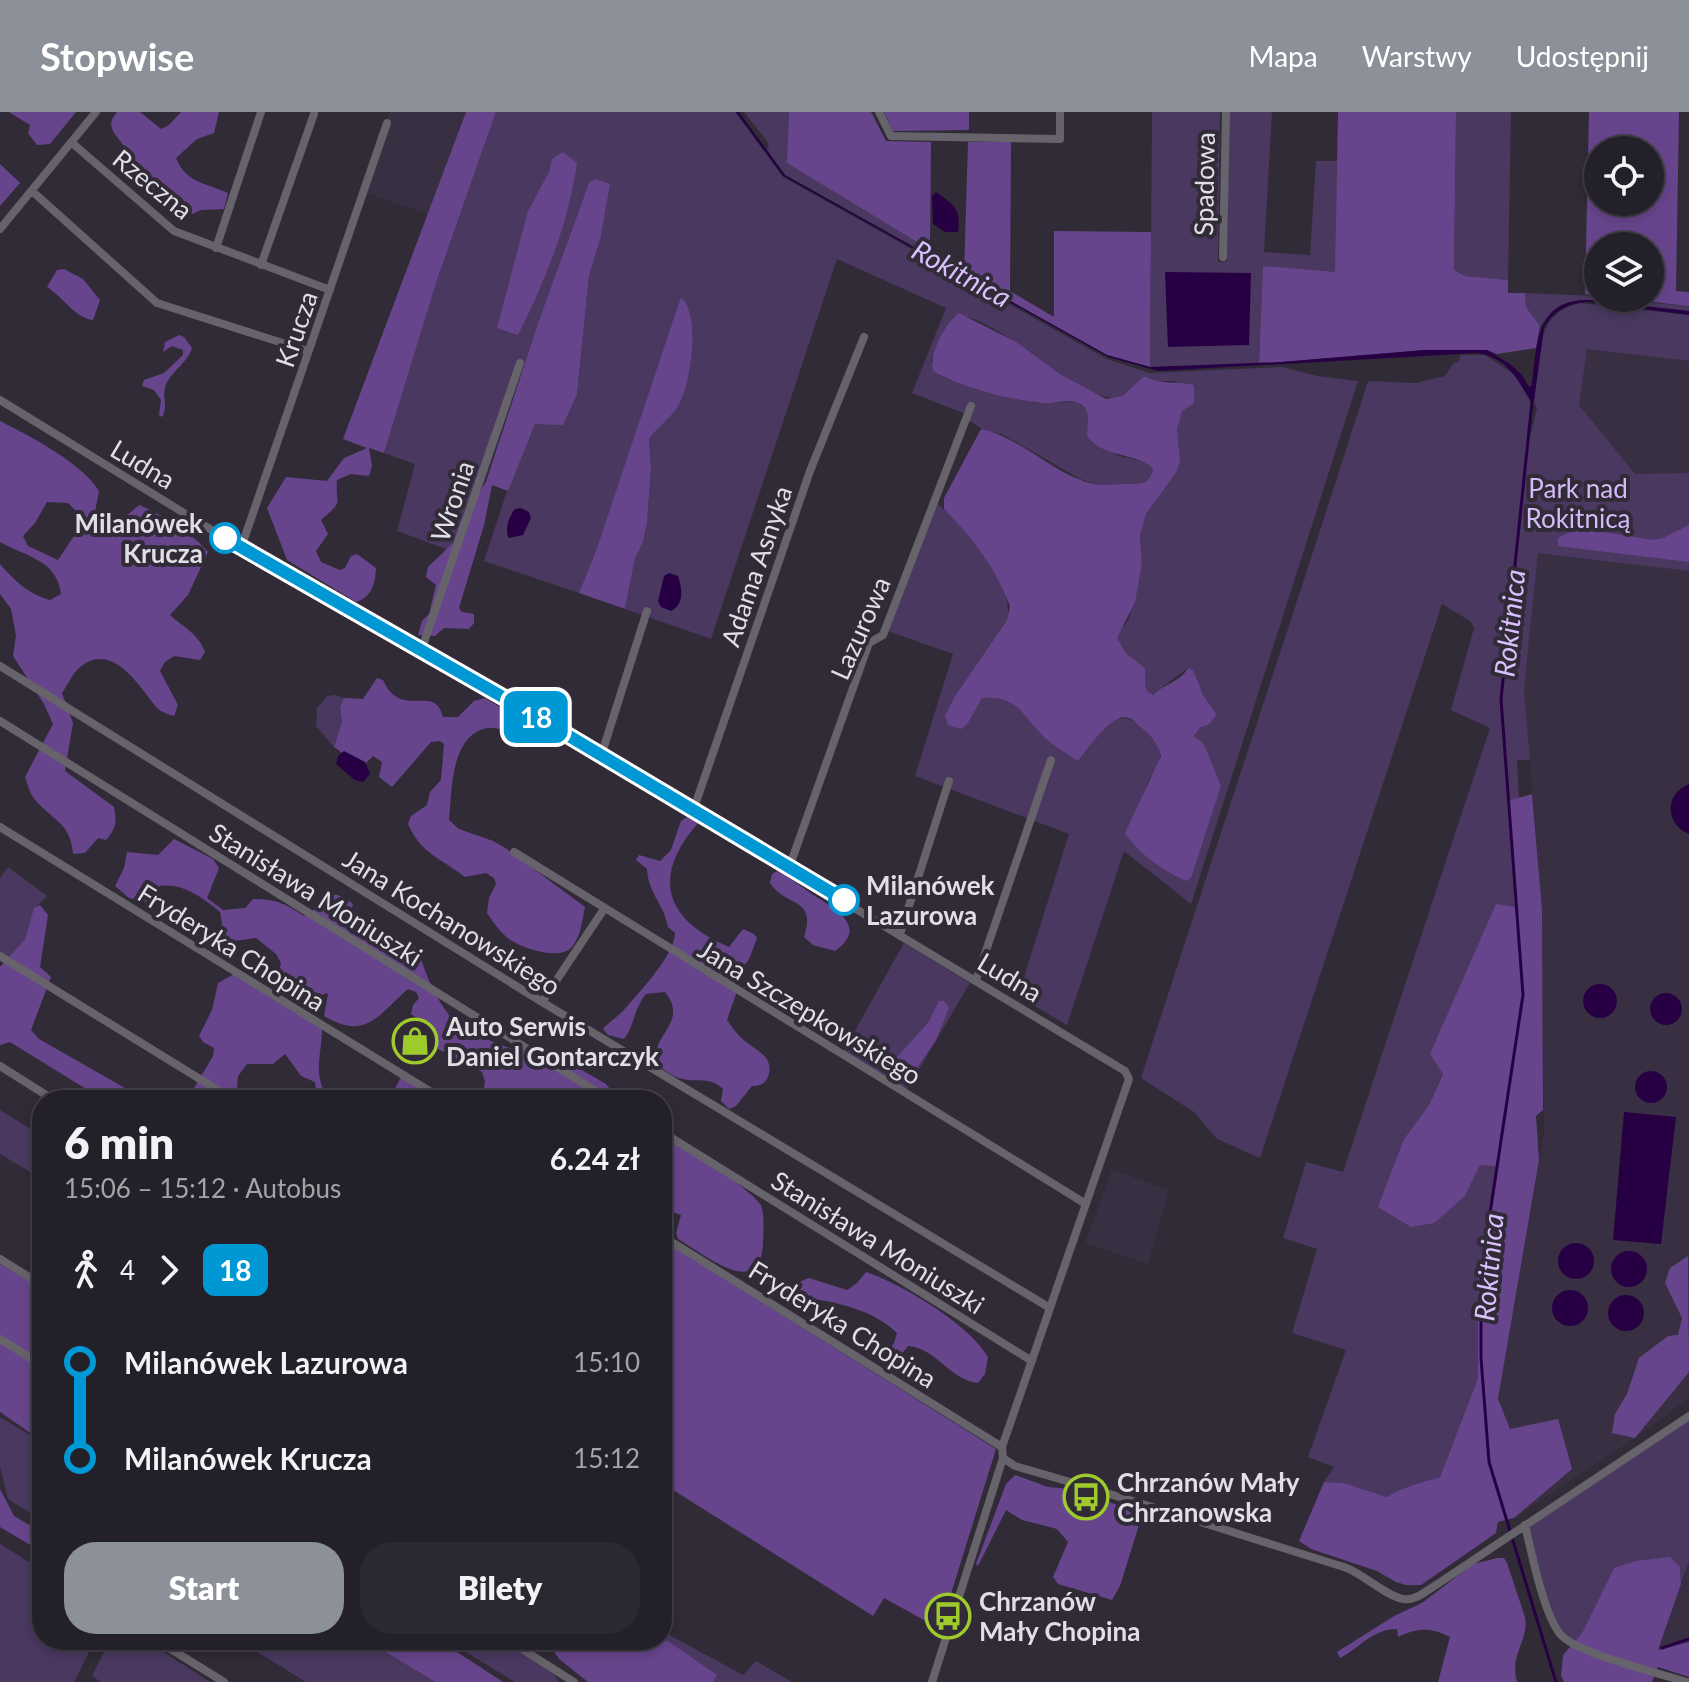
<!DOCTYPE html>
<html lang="pl">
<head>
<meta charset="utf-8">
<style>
  :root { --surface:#242029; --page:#2c2831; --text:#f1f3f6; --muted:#a3a3a8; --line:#413e46; --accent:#8c9099 }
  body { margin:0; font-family:Lato,sans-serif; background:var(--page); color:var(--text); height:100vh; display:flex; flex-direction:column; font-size:30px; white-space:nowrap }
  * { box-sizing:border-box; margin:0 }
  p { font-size:26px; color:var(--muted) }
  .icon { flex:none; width:44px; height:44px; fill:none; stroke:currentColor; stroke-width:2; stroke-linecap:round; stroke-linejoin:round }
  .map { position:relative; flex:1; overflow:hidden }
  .details { position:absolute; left:32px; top:978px; width:640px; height:560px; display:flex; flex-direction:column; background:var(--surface); border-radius:32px; box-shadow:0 4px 12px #0003,0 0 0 2px var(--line) }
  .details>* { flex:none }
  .badge { padding:0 16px; border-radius:12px; font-size:28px; line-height:52px }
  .fabs { position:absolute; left:1584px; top:24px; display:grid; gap:16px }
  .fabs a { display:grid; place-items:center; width:80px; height:80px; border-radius:50%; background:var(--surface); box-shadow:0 4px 12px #0003,0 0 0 2px var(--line); font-size:40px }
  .map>.badge { position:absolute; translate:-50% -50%; box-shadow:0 0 0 4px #fff }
  .legs { display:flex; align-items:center; gap:12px; height:88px; padding:0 32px; font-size:26px }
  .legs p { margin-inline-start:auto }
  .headline { display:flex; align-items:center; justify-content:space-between; height:136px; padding:0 32px }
  h1 { font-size:44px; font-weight:800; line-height:60px }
  .action { display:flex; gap:16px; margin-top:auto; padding:16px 32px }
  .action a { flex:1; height:92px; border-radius:32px; background:var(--accent); color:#fff; font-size:32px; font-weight:800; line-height:92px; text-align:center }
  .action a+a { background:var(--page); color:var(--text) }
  ul { padding:0 32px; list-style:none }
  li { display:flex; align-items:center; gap:28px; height:96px; font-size:30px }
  li i { display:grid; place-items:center; width:12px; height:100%; margin:0 10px; background:currentColor }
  li i::after { content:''; width:20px; height:20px; margin:-10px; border:6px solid; border-radius:50%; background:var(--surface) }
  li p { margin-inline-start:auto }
  li:first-child i { background:linear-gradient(#0000 50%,currentColor 0) }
  li:last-child i { background:linear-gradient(currentColor 50%,#0000 0) }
  header { display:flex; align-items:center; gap:48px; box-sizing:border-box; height:112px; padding:0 40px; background:var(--accent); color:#fff }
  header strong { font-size:38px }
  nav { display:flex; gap:44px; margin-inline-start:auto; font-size:28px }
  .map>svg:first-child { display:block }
  .built { fill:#383042 }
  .green { fill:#4a3860 }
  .forest { fill:#67458c; fill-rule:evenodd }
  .water { fill:#270044 }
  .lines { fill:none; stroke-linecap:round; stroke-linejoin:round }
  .stream { stroke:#270044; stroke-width:3 }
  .minor { stroke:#66636a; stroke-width:8 }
  .line-1-casing { stroke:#fff; stroke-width:18 }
  .line-1 { stroke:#0098d4; stroke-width:12 }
  .stop-1-dot { fill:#fff; stroke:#0098d4; stroke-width:4 }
  .labels { text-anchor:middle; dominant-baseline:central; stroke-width:8; stroke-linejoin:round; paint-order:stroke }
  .street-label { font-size:26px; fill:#e1dee6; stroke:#302b37 }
  .park-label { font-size:26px; fill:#d4baf7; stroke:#302b37 }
  .stop-label { font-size:26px; font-weight:bold; fill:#e1dee6; stroke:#302b37; text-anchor:end }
  .poi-label { font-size:26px; font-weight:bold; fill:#e1dee6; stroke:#302b37; text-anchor:start }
  .water-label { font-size:28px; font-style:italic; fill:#d9bffc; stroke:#302b37 }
</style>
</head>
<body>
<header>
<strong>Stopwise</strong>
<nav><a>Mapa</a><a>Warstwy</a><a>Udostępnij</a></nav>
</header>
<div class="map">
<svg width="1689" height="1570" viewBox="0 0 1689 1570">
  <rect width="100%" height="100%" fill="#302b37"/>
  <path class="built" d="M390,0H466L428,102L364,80Z
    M1587,237L1689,249V361L1635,363L1579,293Z
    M1538,440L1689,459V1286L1635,1326L1514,1406L1491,1329L1544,1021L1542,798L1524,577Z
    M1112,1058L1169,1078L1148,1152L1085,1131Z
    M1689,1450V1530L1658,1539L1681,1472Z"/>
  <path class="green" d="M496,0H735L783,65L1107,247L1150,261L1282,255L1317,264L1358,269L1191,792L1124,739L1067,913L1018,884L1069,722L915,664L953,542L885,518L934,389C963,412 1016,468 1007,508L955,584L968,611L982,586C1020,583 1022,605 1045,626C1055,635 1067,642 1078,649C1100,623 1114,586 1148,620C1155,627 1162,638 1160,648C1159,656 1152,662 1148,670C1140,688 1136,711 1131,730L1181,766L1190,767L1221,674L1204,632L1194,624C1207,602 1205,575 1188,556L1152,583L1148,580L1145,573V556L1126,541L1117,526L1118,521L1129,507L1142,451L1140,424L1146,402L1176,361L1177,317L1181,299L1187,294L1176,269H1154L1144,264C1138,272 1131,281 1122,285C1089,296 1009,217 971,206C966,204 958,205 953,205L931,249L944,265L977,278L1037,291L1077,290L1085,296L1089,306L1087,324L1119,344L1146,350L1153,355L1152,364L1147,369L1136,374L1098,373L1080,367L1002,322L985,319L972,310L964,308L966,302L912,281L946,196L837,147L711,527L625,497L635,445L643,430L647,411L651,358L649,327L655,318L668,307L682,185L597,436L579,481L484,449L506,382L535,312L577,282L589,164L600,128L589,70L533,226L460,442L397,419L415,352L384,341L437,168Z
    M744,0H789L788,51L930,138L966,153L964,163L785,63L767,38L769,32Z
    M1152,0H1220L1218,150L1227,149L1229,0H1272L1264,140L1310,143L1316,49H1337L1336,161L1263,155L1259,252L1150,255Z
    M1456,0H1511L1508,168L1465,164L1454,158Z
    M1525,181L1598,184V186L1689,194V199L1579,188L1553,200L1540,214L1526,195Z
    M1580,191L1689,203V249L1587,237L1579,293L1635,362L1689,361V459L1538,441L1524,577L1530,648H1517L1519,686L1507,689L1515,795L1496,793L1443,961L1429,993L1404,1027L1465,1084L1480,1053H1497L1478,1164V1266L1440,1365C1421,1371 1404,1374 1387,1385L1344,1371L1324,1370L1334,1355L1308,1345L1346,1238L1292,1221L1317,1137L1283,1126L1306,1050L1343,1060L1490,616L1451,598L1474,516L1470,509L1442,492L1260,1046L1217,1027L1194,1000L1141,966C1216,733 1294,502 1368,269L1416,271L1445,264L1453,252L1459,249L1461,243H1485L1515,263L1531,291L1530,326L1537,296L1534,290C1541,251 1531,202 1580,191Z
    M336,583L344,586L340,595L342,610L334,635L316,614L317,596L327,584Z
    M8,755L47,784L34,797L25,827L9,845L0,840V766Z
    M904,831L970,871L905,981L842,942Z
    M0,998L42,1024V1067L0,1042Z
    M1689,1304V1450L1681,1471L1680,1455L1614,1456L1582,1521L1574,1531L1550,1508L1525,1413Z
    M0,1305L42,1330V1408L8,1387L0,1355Z
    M0,1432L42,1458V1528H95L74,1570H0Z
    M662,1519L743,1563L756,1549L792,1570H683L662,1528Z
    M110,1528H145L210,1570H101L92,1564Z
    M238,1528H365L434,1570H306Z
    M446,1528H503L554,1562L559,1570H515Z"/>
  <path class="forest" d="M9,0H76L50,32L37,33L28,21L30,13Z
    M117,0H140L161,17L169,13L181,0H219L214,21L197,27L176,46C186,71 206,71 228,81L224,97L201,98L192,102L182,86L169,77L152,80L115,50L126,38C118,22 103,17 117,0Z
    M466,0H496L437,168L384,341L369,336L372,354L369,364L351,362L337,368C335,395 345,387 321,408L328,422L316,439L321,450L340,458L345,456L351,444L357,442L376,456C375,472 372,485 356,490L287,448L267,396L286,365L327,369L344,346L367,336L343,327Z
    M789,0H871L886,29L931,30L930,138L787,51Z
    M884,0H969V18L893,19Z
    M1338,0H1456L1454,158L1465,164L1508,168V181H1525L1526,195L1540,214L1536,236L1497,242L1487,238H1425L1259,252L1263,154L1335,160Z
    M1589,0H1679L1676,179L1689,180V194L1617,186H1650V134H1598V184L1585,182ZM1650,38V90H1598V38Z
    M968,30H1011L1010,179L1054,205V119L1151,120L1150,255L1107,243L964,163Z
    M563,40L577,51C568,113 546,167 518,223L497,216L528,99L549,60L552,47Z
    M0,52L20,71L0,94Z
    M596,67L610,72L600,128L589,164L577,282L563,313L535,312L508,379L492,373L484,413L459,496L462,500L474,502V511L469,517L444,516L435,524L418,523L422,509L429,502L436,473L426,465L428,455L453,431L461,408L486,370L537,214L587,76L589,70Z
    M64,157L83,167L100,188L93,208C75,206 63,185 47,175L57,158Z
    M681,185C701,202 691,273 678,294C670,307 657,315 649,327L651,358L647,411L643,430L635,446L625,497L579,481L597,436Z
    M959,201L1016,230L1060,262L1106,287L1123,284L1144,264C1160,273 1177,269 1194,273V291L1182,299L1177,317L1180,350L1176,361L1146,402L1140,424L1142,451L1135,490L1117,526L1126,541L1145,556V573L1148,580L1153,583C1164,572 1180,570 1188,556L1193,558L1203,583L1216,602C1212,610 1209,614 1200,615L1194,624L1204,632L1221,674L1191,766L1187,769C1165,760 1137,741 1125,721L1161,644C1158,631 1150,622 1139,614C1136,611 1133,607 1129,606C1112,599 1088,637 1078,649C1067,642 1055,635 1045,626C1022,605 1019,583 982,586L968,611L961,617L948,613L945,604L955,584L1007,508L1010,494C995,455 973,426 944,397V386L981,317C1023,326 1055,364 1094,372C1104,374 1116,372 1126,372C1140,373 1151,372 1153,356C1134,340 1103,346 1087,324C1087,314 1091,302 1083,294C1073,284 1054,293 1041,291C1004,286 965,277 933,259C929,242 945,211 959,201Z
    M179,223L184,225L192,236C187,252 171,259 166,273C161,284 169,293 162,305L159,303L161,288L154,278L142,274L144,268L164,261L183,243V238L172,234L163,240L165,230Z
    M0,309C30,324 82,351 99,379L92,415L110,418L139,393C158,400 196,424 208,440L188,483L170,503C183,515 198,521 205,540L200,548L174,544L165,550L160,559L178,593L174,604C168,602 161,600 157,596C139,574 110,524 76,559C71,565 67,574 62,581L73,611L65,659L114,695C117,710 116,717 106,728L98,726L85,741L73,742C71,712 53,708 36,689C30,683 28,673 25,665L53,612L44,592L13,544L16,523L11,497L0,482V452C15,469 28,482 50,488L61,482C57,448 27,445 0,430ZM47,390L68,391L77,400L80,415L58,448L28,434L23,424L35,411Z
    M1689,413V450L1558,434V426L1578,416L1652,428L1663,426Z
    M377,566L383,568C401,609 435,570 443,605H458L474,589L485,586L532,615L526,625C514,621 496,613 483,617C450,628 452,680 449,708L459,717L493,729L507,737L585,795C582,809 581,825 571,836C559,848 525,837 512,829C501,822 494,811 487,801L489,786L496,772L494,766L486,761L465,765C441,746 422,743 408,712L411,704L427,693L430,680L441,668L444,632L440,629L431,630L392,675L379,665L382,650L373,644L366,651L345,643L334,635L342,610L340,595L344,586L363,587Z
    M1532,682L1542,798L1543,998L1536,1004L1539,1048L1498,1287L1510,1317L1558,1307L1572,1357L1514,1406L1498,1410L1496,1421L1421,1473H1406L1396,1470L1377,1459L1311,1437L1299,1429L1324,1370L1344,1371L1387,1385C1404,1374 1421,1371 1440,1365L1478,1266V1164L1497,1054L1480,1053L1465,1084L1434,1111L1411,1115L1378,1095L1404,1027L1429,993L1443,962L1430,942L1496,792L1515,795L1507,689Z
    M687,705L698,711C652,764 663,807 729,835L743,817L754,822L757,826L749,847L736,865V882L727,908C733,916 737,923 745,929C757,939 775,945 768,965C765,972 760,974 752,974L736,994L729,997L721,989L723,977C710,964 698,971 683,967C675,966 666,959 658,954C646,924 691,912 665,880L646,882C633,898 635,913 624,927L608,923L603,917C609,910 616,906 622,900C637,883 675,843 675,821L668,815C664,792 648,781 647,757L636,748L639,743L660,749L671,738L681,709Z
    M174,727L213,747L219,756L207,786L223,798L245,796L253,787C275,787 287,792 304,804C328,793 325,770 353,792L348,813L350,821L385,835L410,831L419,838C422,856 438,891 451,905C461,917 509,939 524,939C530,939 536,935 542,935L606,972L611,978L609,988H579L551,983L482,988L485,969L482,960L438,937L436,922L430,914L411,902L413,893L419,886L416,880L408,877C378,903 366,929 324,904L328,882L325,881L314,893C298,889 287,884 276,870L281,851L276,842L256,826L234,829L218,823L222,811L220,800C203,786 183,771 160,774L147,790L129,786L115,774L124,756L127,740L158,743Z
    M777,759C789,765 798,772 809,780C829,794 872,813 835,839L813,833L804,825C817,785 787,796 770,771L772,762Z
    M40,793L48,803L40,855L51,865L31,918L39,927L146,988H104L10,930L0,933V855L25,827L34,796Z
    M234,862L322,916C322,944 311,964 330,988H317L315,970L301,964L285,942L273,952H247L238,964L237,975L251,988H187L213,944L214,936L203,930L199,924L212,898L218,871Z
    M939,889H944L949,896L936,928L908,969L901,967L893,959L896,946L928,911Z
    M401,965L438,988H389Z
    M662,1026C689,1039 743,1070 761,1093C765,1106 763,1119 763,1131C761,1190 704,1142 678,1127L676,1121L681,1103L667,1098L664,1094C667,1082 673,1072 662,1063Z
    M662,1128L996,1337L940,1517L884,1486L873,1504L662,1371Z
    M1688,1144L1689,1260L1635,1326L1612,1321L1615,1302L1627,1282L1639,1246L1668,1224L1678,1223L1682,1206L1665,1171L1670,1156Z
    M0,1152L42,1177V1329L0,1300Z
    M866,1160C902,1172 970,1213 988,1245L985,1262L978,1271C948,1267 938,1237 908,1234L893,1253H886L883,1246L894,1231L897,1221C876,1200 842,1191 813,1187L800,1195L790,1193L787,1186C793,1175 797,1170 809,1166L847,1178L857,1171Z
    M1015,1363L1048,1375L1072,1377L1120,1394L1135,1403L1139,1413L1120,1474L1112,1488L1058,1472L1053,1465L1068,1430L1057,1417L1022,1408L1006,1398L978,1454L976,1452L1006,1372Z
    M0,1377L14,1404L42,1420V1440L0,1415Z
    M1670,1445L1680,1455L1681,1472L1658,1538L1689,1530V1565L1658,1555L1652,1570H1564L1561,1564L1563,1543L1582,1521L1614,1456L1636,1449Z
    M1497,1446H1504L1507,1451L1525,1505C1529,1531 1509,1541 1517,1570H1438L1450,1525C1430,1515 1418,1516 1398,1525L1397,1517C1372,1517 1360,1536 1340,1546L1337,1540L1394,1504L1422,1491L1473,1452Z
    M662,1525L717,1563L713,1570H588L559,1547L545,1528H662Z
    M365,1528H439L503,1570H435Z"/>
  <path class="water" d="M736,0H739L785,63L1107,243L1150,255L1281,250L1425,238H1487L1510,252L1522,263L1529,275L1532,273C1537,233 1535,186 1590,188L1689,199V203L1590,190C1571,190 1553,198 1544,216L1534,289L1532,291C1518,268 1507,245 1477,241L1158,259L1108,245L783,64Z
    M936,80C955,94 961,96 958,120H945L933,112L932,84Z
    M1165,160L1251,161L1249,233L1168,235Z
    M521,396L529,400L531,406L523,423L509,426C504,418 509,404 515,397Z
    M669,461L678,464C682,476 685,492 671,499L661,495L658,489L664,464Z
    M344,639L365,650L370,662L363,670L355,668L336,652L338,644Z
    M1689,672V722C1665,712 1664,682 1689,672Z
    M1583 889a17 17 0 1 1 34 0a17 17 0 1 1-34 0Z
    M1650 897a16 16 0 1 1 32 0a16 16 0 1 1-32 0Z
    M1635 975a16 16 0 1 1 32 0a16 16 0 1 1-32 0Z
    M1624,1000L1676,1005L1661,1132L1613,1128Z
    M1558 1149a18 18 0 1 1 36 0a18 18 0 1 1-36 0Z
    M1611 1157a18 18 0 1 1 36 0a18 18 0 1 1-36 0Z
    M1552 1196a18 18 0 1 1 36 0a18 18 0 1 1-36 0Z
    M1608 1201a18 18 0 1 1 36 0a18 18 0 1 1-36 0Z"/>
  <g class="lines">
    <path class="stream" d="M1532,290L1501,587L1523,883L1481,1161V1246L1489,1350L1556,1570
      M1662,1536L1689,1527"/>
    <path class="minor" d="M879,0L891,24L1060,27V0
      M71,30L174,119L330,178
      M32,79L157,191L308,239
      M0,117L96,0
      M216,136L261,0
      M1223,145L1226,0
      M261,153L314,2
      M0,288L241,436L522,596L1125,959L1129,967L1002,1335L1003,1346L932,1570
      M241,436L387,11
      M421,539L520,251
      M0,554L542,890L1050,1196
      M0,609L610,988
      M601,644L647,499
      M693,699L810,359L864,225
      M0,715L444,988
      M514,740L1086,1092
      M789,756L869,531L883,523L971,294
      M900,822L949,669
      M0,844L234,988
      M976,868L1051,648
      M542,890L604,797
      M0,954L54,988
      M662,1020L1032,1249
      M662,1124L1002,1335
      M0,1147L42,1173
      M0,1227L42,1253
      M1003,1346L1015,1354C1125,1385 1234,1421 1344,1455C1364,1462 1384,1483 1403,1487C1415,1489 1426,1479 1436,1473L1689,1304
      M1525,1413C1531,1438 1545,1510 1563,1525C1584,1543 1658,1561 1687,1570
      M156,1528L224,1570
      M508,1528L574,1570"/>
  </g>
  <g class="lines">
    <g class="line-1-casing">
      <path id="line-1" d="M225,426L522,596L844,788"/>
    </g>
    <use href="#line-1" class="line-1"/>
  </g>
  <defs>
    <g id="shop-ring" transform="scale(2.3)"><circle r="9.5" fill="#302b37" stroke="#9fca2c" stroke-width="1.5"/><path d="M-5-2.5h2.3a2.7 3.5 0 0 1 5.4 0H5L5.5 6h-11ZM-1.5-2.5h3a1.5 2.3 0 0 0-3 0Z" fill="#9fca2c"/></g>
    <g id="bus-ring" transform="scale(2.3)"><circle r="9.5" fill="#302b37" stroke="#9fca2c" stroke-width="1.5"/><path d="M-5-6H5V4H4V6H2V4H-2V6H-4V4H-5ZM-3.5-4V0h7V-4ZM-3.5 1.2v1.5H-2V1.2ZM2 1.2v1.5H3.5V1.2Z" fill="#9fca2c"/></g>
  </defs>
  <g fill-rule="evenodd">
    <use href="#shop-ring" x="415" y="929"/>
    <use href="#bus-ring" x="1086" y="1385"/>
    <use href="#bus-ring" x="948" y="1504"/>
  </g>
  <g class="stop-1-dot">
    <circle cx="225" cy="426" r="14"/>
    <circle cx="844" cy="788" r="14"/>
  </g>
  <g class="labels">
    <g class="street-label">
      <text transform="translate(153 72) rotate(39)">Rzeczna</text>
      <text transform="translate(1204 72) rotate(-89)">Spadowa</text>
      <text transform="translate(296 217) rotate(-71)">Krucza</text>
      <text transform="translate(143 352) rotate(31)">Ludna</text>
      <text transform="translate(452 389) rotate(-71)">Wronia</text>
      <text transform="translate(756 454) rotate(-71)">Adama Asnyka</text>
      <text transform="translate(860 516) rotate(-66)">Lazurowa</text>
      <text transform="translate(316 782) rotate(32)">Stanisława Moniuszki</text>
      <text transform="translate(452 810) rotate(32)">Jana Kochanowskiego</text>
      <text transform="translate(232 835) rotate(32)">Fryderyka Chopina</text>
      <text transform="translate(1010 865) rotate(31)">Ludna</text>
      <text transform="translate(810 900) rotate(31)">Jana Szczepkowskiego</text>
      <text transform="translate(878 1130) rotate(32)">Stanisława Moniuszki</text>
      <text transform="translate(843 1212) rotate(32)">Fryderyka Chopina</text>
    </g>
    <g class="park-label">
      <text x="1578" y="376">Park nad<tspan x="1578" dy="30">Rokitnicą</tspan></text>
    </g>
    <g class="stop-label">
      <text x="203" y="411">Milanówek<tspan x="203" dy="30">Krucza</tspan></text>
      <text x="866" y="773" text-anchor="start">Milanówek<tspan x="866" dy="30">Lazurowa</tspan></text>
    </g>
    <g class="poi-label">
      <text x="446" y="914">Auto Serwis<tspan x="446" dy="30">Daniel Gontarczyk</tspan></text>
      <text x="1117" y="1370">Chrzanów Mały<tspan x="1117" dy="30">Chrzanowska</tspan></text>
      <text x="979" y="1489">Chrzanów<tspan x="979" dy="30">Mały Chopina</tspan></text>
    </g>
    <g class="water-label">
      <text transform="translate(962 161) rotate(29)">Rokitnica</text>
      <text transform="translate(1509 511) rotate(-84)">Rokitnica</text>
      <text transform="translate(1488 1155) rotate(-85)">Rokitnica</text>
    </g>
  </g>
</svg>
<div class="fabs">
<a><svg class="icon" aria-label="locate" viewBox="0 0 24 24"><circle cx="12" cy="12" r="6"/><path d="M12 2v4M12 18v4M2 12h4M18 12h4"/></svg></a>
<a><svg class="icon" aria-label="layers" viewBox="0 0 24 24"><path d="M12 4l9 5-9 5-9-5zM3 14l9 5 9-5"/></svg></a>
</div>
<b class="badge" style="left:536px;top:605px;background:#0098d4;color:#fff">18</b>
<section class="details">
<div class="headline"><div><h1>6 min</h1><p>15:06 – 15:12 · Autobus</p></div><b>6.24 zł</b></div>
<div class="legs"><svg class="icon" aria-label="walk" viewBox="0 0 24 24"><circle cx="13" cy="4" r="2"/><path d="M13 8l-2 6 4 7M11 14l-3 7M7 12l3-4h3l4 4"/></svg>4<svg class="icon" aria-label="forward" viewBox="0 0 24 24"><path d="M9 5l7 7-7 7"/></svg><b class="badge" style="background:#0098d4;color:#fff">18</b></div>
<ul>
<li><i style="color:#0098d4"></i><b>Milanówek Lazurowa</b><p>15:10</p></li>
<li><i style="color:#0098d4"></i><b>Milanówek Krucza</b><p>15:12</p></li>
</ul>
<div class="action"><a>Start</a><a>Bilety</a></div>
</section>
</div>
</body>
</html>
